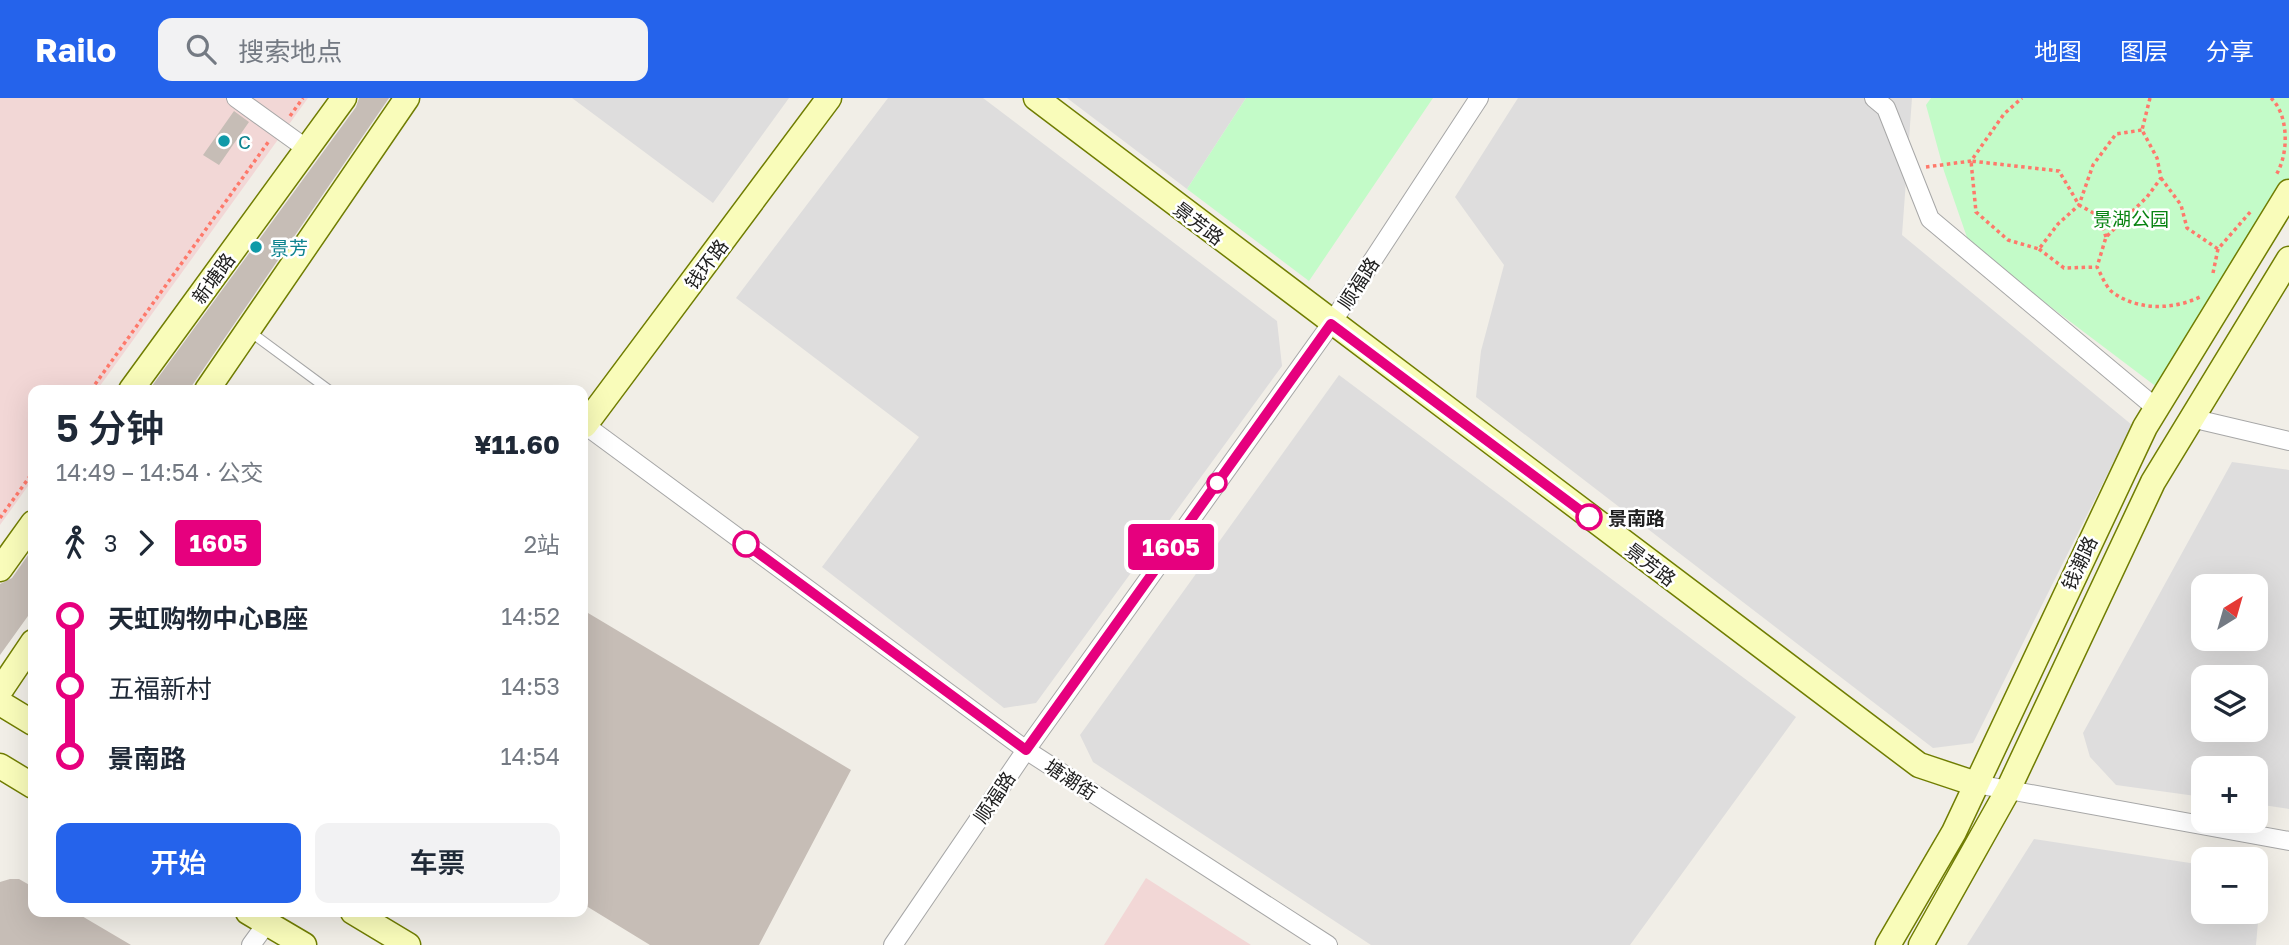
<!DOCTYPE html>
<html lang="zh">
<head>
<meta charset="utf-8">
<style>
  :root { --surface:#fff; --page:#f2f2f3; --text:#1f2937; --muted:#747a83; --accent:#2563eb }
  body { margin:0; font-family:"Golos Text","Noto Sans SC",sans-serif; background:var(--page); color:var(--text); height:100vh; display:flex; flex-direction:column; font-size:26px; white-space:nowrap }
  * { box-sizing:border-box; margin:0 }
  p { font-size:23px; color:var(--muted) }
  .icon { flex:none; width:38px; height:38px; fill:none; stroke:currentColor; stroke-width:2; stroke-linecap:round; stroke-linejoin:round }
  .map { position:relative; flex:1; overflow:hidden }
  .sheet { position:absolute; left:28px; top:287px; width:560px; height:532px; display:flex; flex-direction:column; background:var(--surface); border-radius:14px; box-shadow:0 7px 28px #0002 }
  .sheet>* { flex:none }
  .badge { padding:0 14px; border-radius:5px; font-size:24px; line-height:46px }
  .needle { width:46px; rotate:37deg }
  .fabs { position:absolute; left:2191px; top:476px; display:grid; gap:14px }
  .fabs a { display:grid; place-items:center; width:77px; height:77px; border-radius:14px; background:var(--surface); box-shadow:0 7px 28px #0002; font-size:35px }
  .map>.badge { position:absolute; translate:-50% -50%; box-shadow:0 0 0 4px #fff }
  .legs { display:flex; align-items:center; gap:10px; height:77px; padding:0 28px; font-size:23px }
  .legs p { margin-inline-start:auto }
  .overview { display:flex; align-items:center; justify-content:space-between; height:119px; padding:0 28px }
  h1 { font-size:38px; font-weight:600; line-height:52px }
  .action { display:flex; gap:14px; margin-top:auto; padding:14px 28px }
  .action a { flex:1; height:80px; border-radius:14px; background:var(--accent); color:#fff; font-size:28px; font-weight:600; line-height:80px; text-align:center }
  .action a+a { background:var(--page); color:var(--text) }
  ul { padding:0 28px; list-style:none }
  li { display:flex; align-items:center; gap:24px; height:70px; font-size:26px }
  li i { display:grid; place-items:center; width:10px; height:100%; margin:0 9px; background:currentColor }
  li i::after { content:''; width:18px; height:18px; margin:-9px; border:5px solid; border-radius:50%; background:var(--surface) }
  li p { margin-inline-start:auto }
  li:first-child i { background:linear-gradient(#0000 50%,currentColor 0) }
  li:last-child i { background:linear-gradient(currentColor 50%,#0000 0) }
  header { display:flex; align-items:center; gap:42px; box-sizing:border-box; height:98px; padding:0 35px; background:var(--accent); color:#fff }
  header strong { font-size:33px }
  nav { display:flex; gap:38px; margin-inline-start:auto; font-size:24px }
  .search { width:490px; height:63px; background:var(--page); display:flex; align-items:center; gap:18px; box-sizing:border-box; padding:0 24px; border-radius:14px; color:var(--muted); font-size:26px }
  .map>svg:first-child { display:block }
  .residential { fill:#dedddd; fill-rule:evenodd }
  .commercial { fill:#f2d7d6 }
  .park { fill:#c3fbc8 }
  .building { fill:#c6bdb6 }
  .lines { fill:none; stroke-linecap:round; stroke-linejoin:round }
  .lane-casing { stroke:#a7a7a7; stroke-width:11 }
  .street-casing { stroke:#a7a7a7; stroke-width:20 }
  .secondary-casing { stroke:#707d02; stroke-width:27 }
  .path { stroke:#fe796b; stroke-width:3.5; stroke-dasharray:3.5 3.5; stroke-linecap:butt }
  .lane { stroke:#fff; stroke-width:9 }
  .street { stroke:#fff; stroke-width:18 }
  .secondary { stroke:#f9fcba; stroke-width:24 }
  .line-1-casing { stroke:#fff; stroke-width:16 }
  .line-1 { stroke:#e6007e; stroke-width:10 }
  .culture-dot { fill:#0f9aa8; stroke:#fff; stroke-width:2.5 }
  .stop-1-dot { fill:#fff; stroke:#e6007e; stroke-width:3.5 }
  .labels { text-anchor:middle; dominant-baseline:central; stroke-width:5; stroke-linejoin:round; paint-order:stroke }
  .culture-label { font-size:19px; fill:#0d838f; stroke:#fff; text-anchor:start }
  .park-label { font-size:19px; fill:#088412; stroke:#fff }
  .street-label { font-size:19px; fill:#202020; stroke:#fff }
  .stop-label { font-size:19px; font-weight:bold; fill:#202020; stroke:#fff; text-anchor:start }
</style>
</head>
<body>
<header>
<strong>Railo</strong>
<div class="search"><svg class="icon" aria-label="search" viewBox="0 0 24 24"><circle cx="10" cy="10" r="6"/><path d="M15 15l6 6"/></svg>搜索地点</div>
<nav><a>地图</a><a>图层</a><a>分享</a></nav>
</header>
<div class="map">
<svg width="2289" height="847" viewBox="0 0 2289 847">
  <rect width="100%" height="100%" fill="#f1eee7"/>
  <path class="residential" d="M572,0H789L713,105Z
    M888,0H983L1277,223L1282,268L1036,605L1004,610L822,469L919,339L736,200Z
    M1067,0H1246L1187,91Z
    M1518,0H1912L1902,137L2132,327L1973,645L1933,650L1476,299L1481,253L1504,167L1455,99Z
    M1339,277L1796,619L1630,847H1371L1093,664L1080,637Z
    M2232,364L2289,372V711L2256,706V670H2203V699L2116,687L2090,659L2083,635ZM2256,488V541H2203V488ZM2203,579H2256V632H2203Z
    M2034,741L2203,767V814H2256V796L2260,801L2256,847H1967Z"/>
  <path class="commercial" d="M0,0H308L97,292H33V381L0,427Z
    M1146,780L1251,847H1104Z"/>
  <path class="park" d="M1246,0H1433L1309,183L1187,91Z
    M1931,0H2289V95L2162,293L1970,148L1944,73L1926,7Z"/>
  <path class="building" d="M359,0H389L189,292H149L356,9Z
    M234,13L249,24L219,67L203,57Z
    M33,450V511L0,557V486L12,480Z
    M583,512L851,672L759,847H650L583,806Z
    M10,781H19L33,789V814H75L131,847H0V784Z"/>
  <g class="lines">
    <g class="lane-casing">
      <path id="lane" d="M249,233L329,292"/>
    </g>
    <g class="street-casing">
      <path id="street" d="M236,0L307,51
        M1874,0L1886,10L1930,121L2156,310
        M2191,320L2289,343
        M583,331L585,327L1026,652L1328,847
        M1976,686L2289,743
        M251,847L267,825
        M893,847L1026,652L1331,226L1479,0"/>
    </g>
    <g class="secondary-casing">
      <path id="secondary" d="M1036,0L1919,667L1976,686
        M131,292L344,0
        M207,292L407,0
        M585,327L829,0
        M0,471L33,425
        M0,593L33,544
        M0,605L33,625
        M0,668L33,688
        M248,814L304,847
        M353,814L408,847
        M1888,847L1954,734L2145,329L2289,94
        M1921,847L2007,694L2153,384L2289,161"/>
    </g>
    <path class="path" d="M2150,0L2142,32L2157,60L2161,80L2147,99L2106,139L2097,169C2101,176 2105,187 2111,193C2136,213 2173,212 2200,199
      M2271,0C2289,17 2289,56 2276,77
      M290,18L303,0
      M1926,69L1971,63L2004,16L2022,0
      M2161,80L2181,107L2187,130L2218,151
      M2106,139L2099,118L2079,107L2059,73L1971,63L1976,114L2008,142L2039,151L2058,126L2079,107L2093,67L2116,36L2142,32
      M2039,151L2064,170L2097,169
      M2213,175L2218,151L2252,112
      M91,292L269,43
      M0,420L33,374"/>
    <use href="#lane" class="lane"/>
    <use href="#street" class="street"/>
    <use href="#secondary" class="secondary"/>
  </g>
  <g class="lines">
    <g class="line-1-casing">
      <path id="line-1" d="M746,446L1026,652L1331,226L1589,419"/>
    </g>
    <use href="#line-1" class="line-1"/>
  </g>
  <g class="culture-dot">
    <circle cx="224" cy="43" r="7"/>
    <circle cx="256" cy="149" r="7"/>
  </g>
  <g class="stop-1-dot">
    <circle cx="1217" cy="385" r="9"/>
    <circle cx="1589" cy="419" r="12"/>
    <circle cx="746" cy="446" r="12"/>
  </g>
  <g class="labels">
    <g class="culture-label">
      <text x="238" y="43">C</text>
      <text x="270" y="149">景芳</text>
    </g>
    <g class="park-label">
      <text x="2131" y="120">景湖公园</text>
    </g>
    <g class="street-label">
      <text transform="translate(1199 125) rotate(37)">景芳路</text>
      <text transform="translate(706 166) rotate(-53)">钱环路</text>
      <text transform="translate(213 180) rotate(-54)">新塘路</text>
      <text transform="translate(1358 185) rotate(-57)">顺福路</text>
      <text transform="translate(2079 465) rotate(-65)">钱潮路</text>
      <text transform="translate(1651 466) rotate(37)">景芳路</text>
      <text transform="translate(1071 681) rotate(33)">塘潮街</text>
      <text transform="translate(994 699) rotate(-56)">顺福路</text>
    </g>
    <g class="stop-label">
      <text x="1608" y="419">景南路</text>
    </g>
  </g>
</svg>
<div class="fabs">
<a><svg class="needle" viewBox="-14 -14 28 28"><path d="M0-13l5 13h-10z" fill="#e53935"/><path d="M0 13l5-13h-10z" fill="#747a83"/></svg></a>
<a><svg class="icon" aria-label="layers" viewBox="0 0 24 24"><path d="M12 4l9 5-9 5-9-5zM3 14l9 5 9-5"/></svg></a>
<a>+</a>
<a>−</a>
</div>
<b class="badge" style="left:1171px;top:449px;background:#e6007e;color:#fff">1605</b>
<section class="sheet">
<div class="overview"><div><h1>5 分钟</h1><p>14:49 – 14:54 · 公交</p></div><b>¥11.60</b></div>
<div class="legs"><svg class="icon" aria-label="walk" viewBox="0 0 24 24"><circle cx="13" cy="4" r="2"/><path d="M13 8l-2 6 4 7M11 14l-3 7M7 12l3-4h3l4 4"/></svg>3<svg class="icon" aria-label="forward" viewBox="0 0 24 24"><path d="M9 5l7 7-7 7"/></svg><b class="badge" style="background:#e6007e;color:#fff">1605</b><p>2站</p></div>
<ul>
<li><i style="color:#e6007e"></i><b>天虹购物中心B座</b><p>14:52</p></li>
<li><i style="color:#e6007e"></i><span>五福新村</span><p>14:53</p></li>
<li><i style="color:#e6007e"></i><b>景南路</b><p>14:54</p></li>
</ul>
<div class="action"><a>开始</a><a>车票</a></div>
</section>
</div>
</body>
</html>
